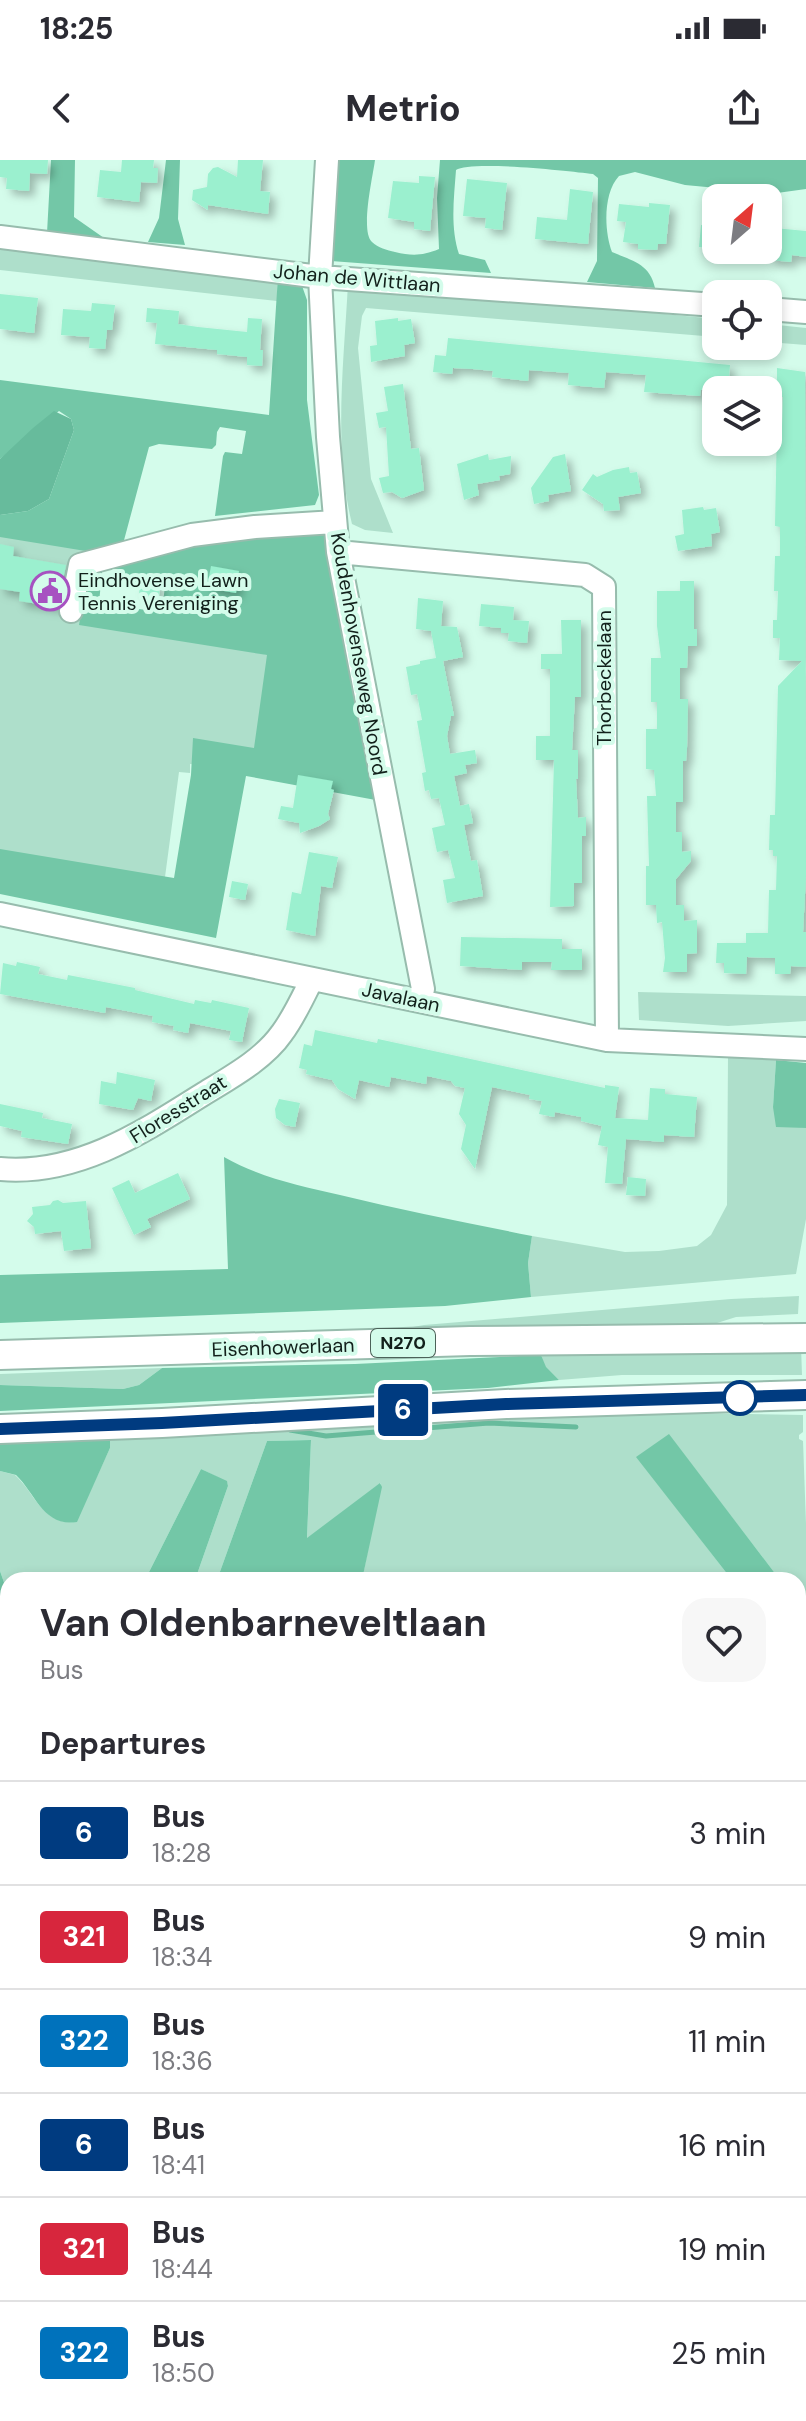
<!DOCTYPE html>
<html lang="en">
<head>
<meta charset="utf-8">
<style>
  :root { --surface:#fff; --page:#f7f7f7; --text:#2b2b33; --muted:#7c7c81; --line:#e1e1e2 }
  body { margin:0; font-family:"DM Sans",sans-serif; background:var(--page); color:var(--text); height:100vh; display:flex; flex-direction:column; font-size:30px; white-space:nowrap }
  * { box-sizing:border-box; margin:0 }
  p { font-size:26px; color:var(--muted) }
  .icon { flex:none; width:44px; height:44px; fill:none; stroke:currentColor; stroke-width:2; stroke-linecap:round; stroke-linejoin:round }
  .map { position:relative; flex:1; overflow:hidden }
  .details { position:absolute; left:0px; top:1412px; width:806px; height:850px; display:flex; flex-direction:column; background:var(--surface); border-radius:24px 24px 0 0; box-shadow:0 4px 12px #0003 }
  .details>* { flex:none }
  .badge { padding:0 16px; border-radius:6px; font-size:28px; line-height:52px }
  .needle { width:52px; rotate:28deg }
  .buttons { position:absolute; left:702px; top:24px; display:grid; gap:16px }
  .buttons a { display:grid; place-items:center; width:80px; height:80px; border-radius:16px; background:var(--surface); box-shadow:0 4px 12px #0003; font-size:40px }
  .map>.badge { position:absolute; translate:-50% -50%; box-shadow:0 0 0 4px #fff }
  h2 { padding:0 40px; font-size:30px; line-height:72px }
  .round { display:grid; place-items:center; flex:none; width:84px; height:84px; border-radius:24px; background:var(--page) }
  .headline { display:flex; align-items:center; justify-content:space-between; height:136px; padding:0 40px }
  h1 { font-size:38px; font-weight:700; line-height:60px }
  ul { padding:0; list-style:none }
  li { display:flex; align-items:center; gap:24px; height:104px; padding:0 40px; border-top:2px solid var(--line) }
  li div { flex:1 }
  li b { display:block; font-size:30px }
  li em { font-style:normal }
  li .badge { min-width:88px; font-weight:700; text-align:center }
  .status { display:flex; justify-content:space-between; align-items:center; height:56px; padding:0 40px; background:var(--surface); direction:ltr }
  .status svg { height:22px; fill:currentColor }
  header { display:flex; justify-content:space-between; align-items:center; height:104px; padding:0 40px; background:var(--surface); font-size:36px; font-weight:700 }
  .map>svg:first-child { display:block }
  .built { fill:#c1f1dd }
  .green { fill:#aedfcb }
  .forest { fill:#73c7a7 }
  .water { fill:#67bb9c }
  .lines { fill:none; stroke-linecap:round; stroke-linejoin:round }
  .stream { stroke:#67bb9c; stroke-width:5 }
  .building { fill:#9bf0cf; filter:url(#shadow) }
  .minor-casing { stroke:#97bcad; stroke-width:26 }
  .major-casing { stroke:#97bcad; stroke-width:32 }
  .minor { stroke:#fff; stroke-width:22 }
  .major { stroke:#fff; stroke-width:28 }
  .line-casing { stroke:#fff; stroke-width:18 }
  .line { stroke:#003b80; stroke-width:12 }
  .stop-dot { fill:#fff; stroke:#003b80; stroke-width:4 }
  .labels { text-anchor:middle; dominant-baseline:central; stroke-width:8; stroke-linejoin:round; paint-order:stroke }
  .shield { fill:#d4fceb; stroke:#4c6259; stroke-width:2 }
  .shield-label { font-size:18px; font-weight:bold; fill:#12201b }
  .street-label { font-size:20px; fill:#12201b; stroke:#d4fceb }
  .poi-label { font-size:20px; fill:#12201b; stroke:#d4fceb; text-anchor:start }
</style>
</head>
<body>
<div class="status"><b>18:25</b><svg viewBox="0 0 49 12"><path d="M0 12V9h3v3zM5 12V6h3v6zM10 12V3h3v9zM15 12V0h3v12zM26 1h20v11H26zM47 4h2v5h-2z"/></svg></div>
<header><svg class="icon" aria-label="back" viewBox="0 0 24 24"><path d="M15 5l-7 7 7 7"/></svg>Metrio<svg class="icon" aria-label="share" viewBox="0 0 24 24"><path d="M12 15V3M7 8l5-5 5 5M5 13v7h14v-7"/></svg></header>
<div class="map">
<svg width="806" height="2261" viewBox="0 0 806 2261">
  <defs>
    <filter id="shadow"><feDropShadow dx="5.5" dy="5.5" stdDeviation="4" flood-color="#0004"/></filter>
  </defs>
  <rect width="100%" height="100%" fill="#d4fceb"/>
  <path class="built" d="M0,1605L8,1606V2064L0,2097Z"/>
  <path class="green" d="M0,85L278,116L277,141L0,110Z
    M348,123L716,159V177L366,148L362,156L358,188L371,319L393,373L365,370L352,364C333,287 344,202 348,123Z
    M768,164L806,168V185L768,182Z
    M0,375L88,389L81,460L274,496L254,610L190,604V613L179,612L163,732L0,700Z
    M638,832L806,836V861L728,866L639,860Z
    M728,896L776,900L773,947L794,966L806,968V1059L796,1114L531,1137L528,1103L532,1076L625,1092L659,1091L697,1086L711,1075L727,1045Z
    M799,1136L798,1154L736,1157L695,1170L364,1176L424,1165L731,1139Z
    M801,1186L802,1215H622L559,1220L545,1207L541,1195Z
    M162,1208L139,1225L123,1229L0,1225V1214Z
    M620,1252L803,1255V1272L799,1275V1279L803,1281L806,1364V1512L798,1489V1420H780L669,1275L637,1297L732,1420H362L381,1323L307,1379L311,1280L267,1281L217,1420H195L228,1326L227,1322L201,1309L145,1420H8V1434L0,1411V1311L15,1315C36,1334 42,1365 76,1362L110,1288V1279Z
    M798,1505L806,1515V1543L798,1551Z
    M8,1782V1845L0,1843V1800H3Z
    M0,1852L8,1853V2047L0,2080Z
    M12,2254H61L84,2261H17Z
    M248,2254H304L320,2259L332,2254L344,2261H258Z
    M425,2254H507L505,2261H416Z"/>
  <path class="forest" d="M51,0H75L74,57L104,78L47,73Z
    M166,0H180L178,59L185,85L148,82L159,58Z
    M339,0H375C373,16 360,71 372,82C378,88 387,90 395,92C412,96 422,96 439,89L437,38L440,0H806V29L777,33L760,32L685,25L635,12L619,16C603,33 604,71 612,92C633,101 650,104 655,128L587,122L597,101L598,18L593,14C569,11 470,0 456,10C454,38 450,67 459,94L485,100L491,113L331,101Z
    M278,116L301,123L307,140V240L319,335L315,345L215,356L223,296L225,292L242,294L246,271L220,267L217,272L216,285L212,289L159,284L149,287L123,384L104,394L0,377V355L28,351L49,339L74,270L71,259L59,251L0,299V220L269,255Z
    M324,359L381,641L246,616L216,778L0,734V689L174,718L191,615L193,578L254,588L267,495L79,465L88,411L103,402L99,443L159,452L162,451L165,426L117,419L114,415L115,400Z
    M776,900L806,903V968L776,967L773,947Z
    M224,997C261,1018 300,1026 340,1035C404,1051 468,1063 532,1076L528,1103L531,1137L445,1146L0,1163V1115L228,1109Z
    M541,1195L546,1207L559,1220L488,1228L0,1251V1225L123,1229L139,1225L162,1208L355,1204Z
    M669,1274L780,1420H732L636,1297Z
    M110,1279V1288L77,1362C43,1367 36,1334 16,1315L0,1311V1284Z
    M311,1280L307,1378L380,1323L382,1327L362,1420H217L267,1281Z
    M201,1309L227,1321L228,1326L195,1420H145Z
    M0,1411L8,1434V1525H0Z
    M0,1550H8V1612H0Z
    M304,2254H425L416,2261H344L332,2254L320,2259Z"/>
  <path class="water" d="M54,251L71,259L74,270L49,339L28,351L0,355V299L33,268Z
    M61,2254H248L258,2261H84Z"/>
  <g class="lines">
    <path class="stream" d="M290,1270L326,1276L489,1263L576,1267
      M0,1480L8,1481
      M8,2192C4,2212 0,2237 8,2253
      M9,2254L15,2261"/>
  </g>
  <path class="building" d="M0,0H48L47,14L30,13L29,31L6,29L7,18L0,17Z
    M122,0H154L153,8H158L157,23L141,22L139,42L97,37L100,10L121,12Z
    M238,0H263L260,31L270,32L268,54L208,45V50L192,40L193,30L207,27L208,14L213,8L218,7L237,17Z
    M419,16L435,17L430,71L414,69V62L388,58L393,21L419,23Z
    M467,19L507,23L502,70L485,68L486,58L463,56Z
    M570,29L593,32L588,84L535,79L537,57L567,60Z
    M649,43L670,45L666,84H658L657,90L638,89V84L623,82L626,62L617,61L619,44L649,47Z
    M701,65L716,67V89L699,87Z
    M774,68L806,71V97L792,95L791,102L770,100Z
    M0,134L38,138L34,173L0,169Z
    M92,143L115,145L112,170H107L105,189L89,188L90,177L61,175L63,149L91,151Z
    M147,148L179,151L178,164L198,167L247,172L248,158L262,159L260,190H263L262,206L247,205V197L217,194V190L155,184L157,163L146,162Z
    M398,158V161L411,159L415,183L404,185L405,196L371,202L370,186L377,185L375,161Z
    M448,178L730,205L728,230H701L700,236L644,232L646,215L606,212L604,228L568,225L569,213L529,210L528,221L492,217L493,211L473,209L453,208L452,214L433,212L435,195L446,196Z
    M777,208L805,212L806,715L803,772H806V807L791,806L790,814H775V798L747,797L746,814L724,813V803H716L717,783H746V773H768L769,730H776L777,696H773V690H769L770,655H775L778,526L802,501L779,500L780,478H773V460H777L778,431H774L775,396H780V367L775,366L777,266L782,267L783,237H777Z
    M403,224L411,289L419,288L424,330L402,338L392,332L383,333L379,318L389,316L386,267L379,268L376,253L388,251L384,227Z
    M488,294L489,300L511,296L510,314L499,316L500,320L477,324L479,335L464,340L457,304Z
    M565,294L571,331L548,335L549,341L534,344L531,328L553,297Z
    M629,307L630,313L637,312L641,333L618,337L620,350L604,351L603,344L582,330L593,314L597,317L613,310Z
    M703,347L704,350L716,348L720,372L711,374L712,386L678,391L675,376L684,374L682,350Z
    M0,384L14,387L13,396L66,405L58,447L19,441L20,432L0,429Z
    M211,406L239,411L236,433L207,428Z
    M140,419L160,422L159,437L139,435Z
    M680,421H694V469H697V486H688L687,508H680V539H688L687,588L686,601H683V642H676V672H682V692L691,691V701L676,719V745H684V761L697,760V793L687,794V812H663L665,798L662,762L657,763L656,745H646V706H649L647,636H656L654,610L646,609V569H657V542H651V498H661L657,466V431H680Z
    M418,438L443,441L441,466L457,467L463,497L443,501L454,556H451L447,576L450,594L475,590L477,603L465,605L467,613L454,616L460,646L469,644L473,663L464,665L471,701L477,700L483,736L447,743L443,720L455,718L448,690L437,692L432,668L445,665L439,638L431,639L429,630L425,631L422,613L426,612L417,561L422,560L417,534L411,535L406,507L420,504V501L436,498L431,471L416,469Z
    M481,444L514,447L513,460L529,461L527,483L508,481L509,473H501V468L479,466Z
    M561,460H581V537H575L572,590H578V619H576L578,658L586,657V676H582V723H574V746L550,747L554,600H536V576H550V509H541V494H562Z
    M298,615L333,621L331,629L334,630L328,654L330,659L319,666L300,673L299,663L278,659L281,646L293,648Z
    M309,692L338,697L332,728L321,726L315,776L286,770L292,732L301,734Z
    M232,721L248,724L245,740L229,737Z
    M461,777L562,779V789H582V810H551L552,802H522V810L460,806Z
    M17,802L40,807L38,814L67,820L68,815L135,828V830L194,844L195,840L211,843L212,840L249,848L242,882L229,880L231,871L190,863L188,873L173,870L174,866L152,862L153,856L106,847L105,853L0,834L3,803L16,806Z
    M315,870L377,883L378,879L605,928V925L619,927L615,958L648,960L650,928L665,929V934L697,937L694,977L664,975V982L626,979L622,1024L605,1023L608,987L598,985L602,966L581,961V957L555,952L554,957L539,954L542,941L529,939L530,935L492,927L475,1009L461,989L466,965L459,954L465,928L455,926L451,921L427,916L426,924L391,917L389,927L359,920L355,939L338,929L332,920L306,914L307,910L299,908L304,884L312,886Z
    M117,912L155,920L151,941L138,938L133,950L99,944L101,921L116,924Z
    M279,939L300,943L295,967L285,965L276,958L275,949Z
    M0,944L43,953L42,958L72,964L68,984L21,977L22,971L0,966Z
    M178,1013L190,1039L147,1059L151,1067L134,1075L112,1028L129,1020L135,1033Z
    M628,1017L646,1019L645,1036L626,1035Z
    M58,1040L63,1043L86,1041L91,1088L64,1091L61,1071L35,1074L34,1067L27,1061L33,1054L32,1047L50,1045L53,1041Z"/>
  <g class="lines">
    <g class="minor-casing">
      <path id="minor" d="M327,0L320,117L328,277L338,392L423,829L420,841
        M0,77L320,117L716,145
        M768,149L806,152
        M338,392L585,415L604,427L607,880
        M71,451L80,405L192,375L255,367L335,362
        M0,754L607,880L806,889
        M0,1009C77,1016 143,972 205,933C231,917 264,899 282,873C294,857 303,837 312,819
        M0,1538H8
        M798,1726L806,1727
        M798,1954L806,1955
        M798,2122H806
        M620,2254L631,2261"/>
    </g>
    <g class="major-casing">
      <path id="major" d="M0,1195L470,1181L806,1178
        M0,1269L162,1263L506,1244L806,1235"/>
    </g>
    <use href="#minor" class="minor"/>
    <use href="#major" class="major"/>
  </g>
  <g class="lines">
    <g class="line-casing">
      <path id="line" d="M0,1269L162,1263L506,1244L806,1235"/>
    </g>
    <use href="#line" class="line"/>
  </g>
  <defs>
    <g id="civic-ring" transform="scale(2)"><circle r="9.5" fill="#d4fceb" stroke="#a752c1" stroke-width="1.5"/><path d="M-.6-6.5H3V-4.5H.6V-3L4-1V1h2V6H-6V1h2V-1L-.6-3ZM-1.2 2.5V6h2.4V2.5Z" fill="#a752c1"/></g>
  </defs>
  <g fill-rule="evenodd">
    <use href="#civic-ring" x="50" y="431"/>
  </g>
  <circle class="stop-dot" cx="740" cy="1238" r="16"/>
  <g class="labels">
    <rect class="shield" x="371" y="1169" width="64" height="28" rx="6"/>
    <g class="shield-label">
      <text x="403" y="1183">N270</text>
    </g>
    <g class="street-label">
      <text transform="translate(357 118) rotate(5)">Johan de Wittlaan</text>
      <text transform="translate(359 494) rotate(80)">Koudenhovenseweg Noord</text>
      <text transform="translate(604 518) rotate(-90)">Thorbeckelaan</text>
      <text transform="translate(401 837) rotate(12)">Javalaan</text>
      <text transform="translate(178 949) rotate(-32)">Floresstraat</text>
      <text transform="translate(283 1187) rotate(-2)">Eisenhowerlaan</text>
    </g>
    <g class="poi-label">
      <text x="78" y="420">Eindhovense Lawn<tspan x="78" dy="23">Tennis Vereniging</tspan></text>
    </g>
  </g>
</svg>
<div class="buttons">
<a><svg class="needle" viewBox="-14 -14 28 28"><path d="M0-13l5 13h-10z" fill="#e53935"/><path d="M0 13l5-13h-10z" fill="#7c7c81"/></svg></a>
<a><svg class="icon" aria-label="locate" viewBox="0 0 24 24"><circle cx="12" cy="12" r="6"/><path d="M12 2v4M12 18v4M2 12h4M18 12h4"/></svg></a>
<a><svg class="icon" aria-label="layers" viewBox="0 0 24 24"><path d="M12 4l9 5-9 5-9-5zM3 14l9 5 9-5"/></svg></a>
</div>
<b class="badge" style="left:403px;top:1250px;background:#003b80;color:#fff">6</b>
<section class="details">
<div class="headline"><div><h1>Van Oldenbarneveltlaan</h1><p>Bus</p></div><a class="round"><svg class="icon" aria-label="heart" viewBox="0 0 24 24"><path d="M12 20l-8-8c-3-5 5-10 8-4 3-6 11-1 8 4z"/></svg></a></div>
<h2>Departures</h2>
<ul>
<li><span class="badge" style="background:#003b80;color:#fff">6</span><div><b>Bus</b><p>18:28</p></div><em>3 min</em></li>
<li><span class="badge" style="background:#d7263d;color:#fff">321</span><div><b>Bus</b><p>18:34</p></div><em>9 min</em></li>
<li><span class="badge" style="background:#0072bc;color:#fff">322</span><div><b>Bus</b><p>18:36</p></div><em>11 min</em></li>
<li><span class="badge" style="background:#003b80;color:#fff">6</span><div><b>Bus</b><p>18:41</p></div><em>16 min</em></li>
<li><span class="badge" style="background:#d7263d;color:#fff">321</span><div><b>Bus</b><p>18:44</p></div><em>19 min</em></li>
<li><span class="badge" style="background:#0072bc;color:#fff">322</span><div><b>Bus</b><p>18:50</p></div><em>25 min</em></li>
</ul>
</section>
</div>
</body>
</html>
